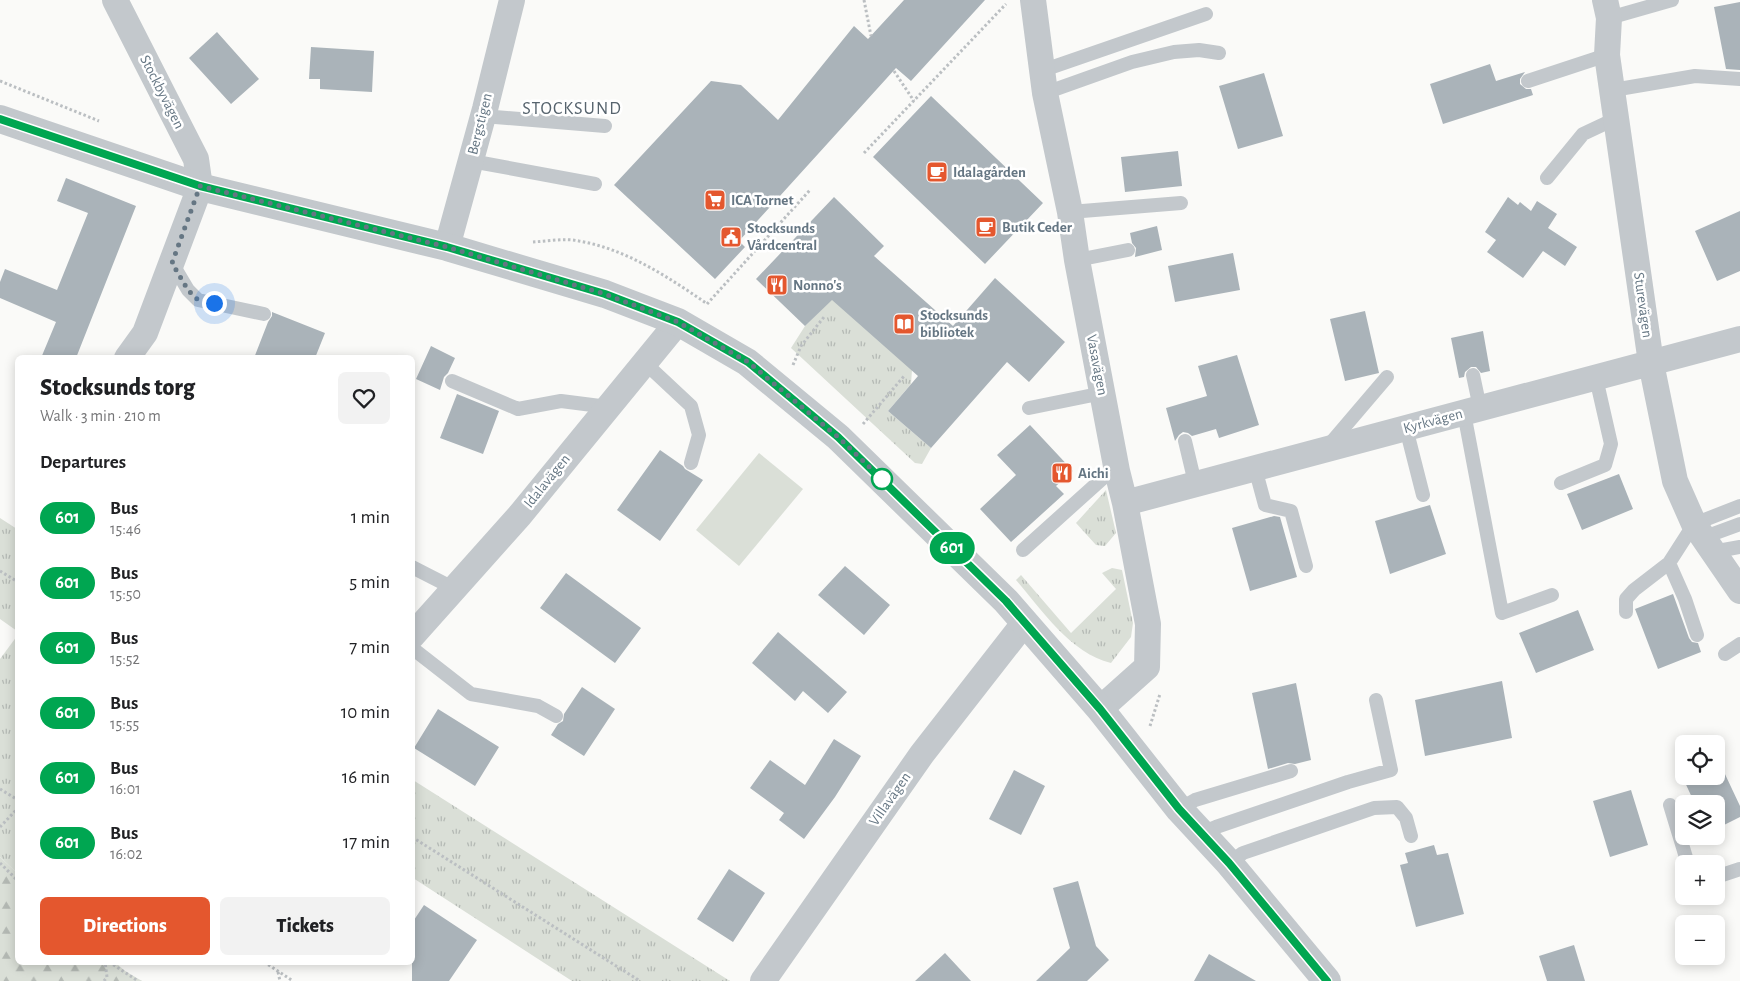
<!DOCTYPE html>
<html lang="en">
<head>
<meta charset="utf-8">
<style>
  :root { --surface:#fff; --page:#f2f2f2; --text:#202124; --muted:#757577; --accent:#e4572e }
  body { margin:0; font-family:"Alegreya Sans",sans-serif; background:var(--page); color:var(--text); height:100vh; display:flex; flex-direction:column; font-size:19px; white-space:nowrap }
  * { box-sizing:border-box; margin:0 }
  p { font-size:16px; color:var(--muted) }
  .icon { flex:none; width:28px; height:28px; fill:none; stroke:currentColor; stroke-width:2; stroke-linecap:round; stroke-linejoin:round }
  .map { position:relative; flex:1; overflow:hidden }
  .details { position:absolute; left:15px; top:355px; width:400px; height:610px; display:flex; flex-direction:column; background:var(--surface); border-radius:8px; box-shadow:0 2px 12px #0003 }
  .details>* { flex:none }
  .badge { padding:0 10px; border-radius:16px; font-size:18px; line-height:32px }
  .fabs { position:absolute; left:1675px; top:735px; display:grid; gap:10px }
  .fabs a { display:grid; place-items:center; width:50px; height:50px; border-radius:8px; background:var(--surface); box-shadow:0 2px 12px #0003; font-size:25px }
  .you { position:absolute; width:25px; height:25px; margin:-12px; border:4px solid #fff; border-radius:50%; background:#1a73e8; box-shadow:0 0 0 8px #1a73e833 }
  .map>.badge { position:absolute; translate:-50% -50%; box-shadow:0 0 0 2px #fff }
  h2 { padding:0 25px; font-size:19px; line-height:45px }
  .round { display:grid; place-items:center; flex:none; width:52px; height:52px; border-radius:8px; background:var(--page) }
  .summary { display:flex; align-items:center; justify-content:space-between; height:85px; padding:0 25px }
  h1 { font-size:24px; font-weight:800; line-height:38px }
  .action { display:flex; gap:10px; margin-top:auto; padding:10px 25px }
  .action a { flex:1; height:58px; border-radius:8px; background:var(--accent); color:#fff; font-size:20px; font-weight:800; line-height:58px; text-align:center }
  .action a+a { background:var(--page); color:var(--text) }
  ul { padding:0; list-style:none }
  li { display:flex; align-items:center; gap:15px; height:65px; padding:0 25px }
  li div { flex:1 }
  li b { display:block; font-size:19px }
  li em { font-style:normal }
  li .badge { min-width:55px; font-weight:700; text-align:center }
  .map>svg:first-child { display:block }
  .green { fill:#dadfd7 }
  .forest { fill:url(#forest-firs) }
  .park { fill:url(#park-tufts) }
  .building { fill:#aab3b9 }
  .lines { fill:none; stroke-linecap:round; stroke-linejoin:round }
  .path { stroke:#bbbfc2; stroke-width:3; stroke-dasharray:2.5 2.5; stroke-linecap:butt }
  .service { stroke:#c3c8cc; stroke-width:14 }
  .minor { stroke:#c3c8cc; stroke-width:26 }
  .tertiary { stroke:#c3c8cc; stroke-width:28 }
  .line-casing { stroke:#fff; stroke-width:11 }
  .line { stroke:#00a651; stroke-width:8 }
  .walk { stroke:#657683; stroke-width:5; stroke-dasharray:0 9 }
  .stop-dot { fill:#fff; stroke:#00a651; stroke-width:2.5 }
  .labels { text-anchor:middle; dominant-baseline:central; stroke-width:5; stroke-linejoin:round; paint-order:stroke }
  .street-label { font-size:15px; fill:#657683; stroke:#fff }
  .poi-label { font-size:15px; font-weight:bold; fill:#657683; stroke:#fff; text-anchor:start }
  .quarter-label { font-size:18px; letter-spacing:1px; fill:#57646e; stroke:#fff }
</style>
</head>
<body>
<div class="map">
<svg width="1740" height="981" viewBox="0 0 1740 981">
  <defs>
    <pattern id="forest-firs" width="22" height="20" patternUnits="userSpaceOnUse" patternTransform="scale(1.25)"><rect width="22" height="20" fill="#dadfd7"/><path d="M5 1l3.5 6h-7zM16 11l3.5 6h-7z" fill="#b4b9b4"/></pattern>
    <pattern id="park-tufts" width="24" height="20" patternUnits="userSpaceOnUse" patternTransform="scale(1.25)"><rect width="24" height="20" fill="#dadfd7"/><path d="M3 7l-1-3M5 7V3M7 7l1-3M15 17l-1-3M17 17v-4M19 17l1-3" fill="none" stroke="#b4b9b4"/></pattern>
  </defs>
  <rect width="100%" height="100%" fill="#fafaf8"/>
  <path class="green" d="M759,453L803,489L739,566L696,530Z"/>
  <path class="forest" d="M0,857L17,873L18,962L116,963L125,971L142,981H0Z"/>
  <path class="park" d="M841,289L912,370L911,384L888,411L931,448L922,464L915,463L791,348L805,326Z
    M1106,490L1116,533L1105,546L1096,545L1076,523Z
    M0,518L17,529V631L0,619Z
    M1112,568L1122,570L1133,623L1131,637L1111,663C1070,653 1042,610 1016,580L1021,575L1071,633L1116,589L1102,573Z
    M17,636V873L0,857V659Z
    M412,780H413L730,981H572L413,878Z"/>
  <path class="building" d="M904,0H985L911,81L896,68L739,241L745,247L715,279L614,185L711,81L741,85L778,120L854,26L868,39Z
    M1740,2V70L1726,69L1714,7Z
    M217,32L259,79L231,104L189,58Z
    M311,47L374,51L372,92L320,89V79H309Z
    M1490,64L1496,81L1525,72L1520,79V84L1526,89H1531L1533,95L1443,124L1430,84Z
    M1264,73L1283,136L1238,149L1219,86Z
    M931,96L1043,203L985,264L873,157Z
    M1178,151L1182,186L1125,192L1121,157Z
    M66,178L136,206L76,358H41L56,322L0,298V282L5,269L57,290L88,213L57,201Z
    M834,197L884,246L874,256L953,326L995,278L1065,342L1029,382L1007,362L931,448L888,411L918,376L832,300L805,326L756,279Z
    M1508,197L1518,205L1520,202L1531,211L1537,201L1557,214L1548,228L1577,247L1565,266L1543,251L1523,278L1487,252L1496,240L1485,232Z
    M1740,211V271L1717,281L1695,231Z
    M1157,226L1162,250L1135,257L1136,248L1132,243L1130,233Z
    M1233,253L1240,290L1175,302L1168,266Z
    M1365,311L1379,373L1345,381L1330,319Z
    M272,312L325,333L315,358H254L268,322L272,316Z
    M1483,331L1490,371L1481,373L1476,367H1471L1465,372L1464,377L1459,378L1451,338Z
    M431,346L455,358L448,373L444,377L440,390L416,379Z
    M1237,355L1259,425L1219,438L1216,429L1192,436L1188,433L1183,432L1179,435L1175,441L1166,408L1207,396L1198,366Z
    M457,394L499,411L483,454L440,438Z
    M1030,425L1073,471L1056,486L1064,494L1011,542L980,509L1016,475L997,455Z
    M660,450L683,466L685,469L703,480L660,541L617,510Z
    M1619,474L1633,509L1582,530L1567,494Z
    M1430,505L1446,554L1390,574L1375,521Z
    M1274,516L1280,517L1297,577L1250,591L1232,528Z
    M845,566L890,605L864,635L818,595Z
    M566,573L641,628L615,663L540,608Z
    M1673,594L1689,638L1692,642L1698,643L1701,652L1658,669L1635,609Z
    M1578,610L1594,650L1536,673L1519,633Z
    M778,632L847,692L828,713L803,691L795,701L752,663Z
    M1502,681L1512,738L1425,756L1415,700Z
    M1296,683L1311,760L1295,764L1288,763L1268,769L1252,693Z
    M582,687L615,709L584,756L551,735L558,724L563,721L564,714Z
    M438,709L499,747L475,786L414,748Z
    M834,739L861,756L835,797L804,839L779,820L784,813L750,788L770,760L805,785Z
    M1716,755L1740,806V817L1716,829V804H1695L1682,776H1716Z
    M1014,770L1045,786L1021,835L989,819Z
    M1631,790L1648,845L1610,857L1593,801Z
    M1434,845L1437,855L1448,853L1464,914L1416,927L1400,865L1408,863L1405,853Z
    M729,869L765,893L733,942L697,919Z
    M1078,881L1096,946L1109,960L1087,981H1036L1070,948L1053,888Z
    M424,905L477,940L449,981H412V923Z
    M1574,945L1585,981H1547L1539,956Z
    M945,953L971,981H915Z
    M1209,954L1256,981H1194Z"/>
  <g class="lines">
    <path class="path" d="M864,0L871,36
      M894,71L914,101
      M0,81L99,121
      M864,153L1006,4
      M533,242C548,241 565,238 579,241C626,249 668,277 706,303
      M707,304L810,190
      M793,365L801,346L824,317
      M863,424L905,375
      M0,571L18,582
      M1150,726L1160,694
      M0,789L18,800
      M0,827L18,808
      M412,837L640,981
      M0,863L18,881
      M109,962L138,981
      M264,962L293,981
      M278,972L280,981
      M104,981L107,977L105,962"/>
    <path class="service" d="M1609,18L1672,0
      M1041,71L1206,14
      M1528,81L1607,55
      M1613,90L1695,76L1740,79
      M1045,93L1132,62L1174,52L1199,50L1219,53
      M483,116L605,126
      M471,161L595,184
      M1547,178L1583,134L1617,118
      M1070,212L1181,203
      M1077,260L1128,250
      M172,263L188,290L198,300L264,314
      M645,363L691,406L699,435L691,463
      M1473,375L1480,408
      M452,381L518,409L561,401L608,407
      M1029,408L1103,393
      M1464,413L1502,613L1552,595
      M1406,428L1423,495
      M1185,441L1195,483
      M1329,445L1387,377
      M1255,468L1265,505L1291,511L1306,566
      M1561,483L1605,465L1611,444L1596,378
      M1702,538L1740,524
      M1023,550L1103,478L1117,471
      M1712,552L1740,547
      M1669,563L1685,599L1697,635
      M412,567L455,589
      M1626,612V599L1634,590L1669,563L1694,524L1740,506
      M412,648L471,694L538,706L556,716
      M1725,654L1740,644
      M1670,805L1688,864
      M1179,809L1195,800L1291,771
      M1201,833L1216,827L1348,782L1391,770L1376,700
      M1229,863L1243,853L1374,808L1397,807L1406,818L1411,836
      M1716,877L1740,869"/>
    <path class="minor" d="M115,0L196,159L200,187L145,333L127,358
      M1033,0L1045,93L1070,212L1077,260L1117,471L1125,503L1148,624L1147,667L1100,709
      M1605,0L1609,18L1607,55L1651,363L1675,481L1694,524L1740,591
      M447,247L485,109L512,0
      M1125,503L1740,339
      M412,636L520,515L678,322
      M763,981L922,754L1025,622"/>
    <path class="tertiary" d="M0,119L200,187L447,247L605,294L678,322L747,362L838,437L1006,601L1100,709L1179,809L1229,863L1327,981"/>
  </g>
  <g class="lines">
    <g class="line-casing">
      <path id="line" d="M0,119L200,186L447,247L605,294L678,322L748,362L838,437L1006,601L1100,709L1179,809L1229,863L1327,981"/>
    </g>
    <use href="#line" class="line"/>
    <path class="walk" d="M214,303L198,300L188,290L172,263L200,186L447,247L605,294L678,322L748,362L838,437L882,479"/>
  </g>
  <defs>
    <g id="cafe-square" transform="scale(1.125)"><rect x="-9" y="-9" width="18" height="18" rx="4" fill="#e4572e" stroke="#fff"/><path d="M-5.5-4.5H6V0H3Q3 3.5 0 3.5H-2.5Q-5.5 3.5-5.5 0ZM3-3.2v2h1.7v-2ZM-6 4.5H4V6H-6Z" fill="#fff"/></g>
    <g id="supermarket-square" transform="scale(1.125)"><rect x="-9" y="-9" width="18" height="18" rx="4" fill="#e4572e" stroke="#fff"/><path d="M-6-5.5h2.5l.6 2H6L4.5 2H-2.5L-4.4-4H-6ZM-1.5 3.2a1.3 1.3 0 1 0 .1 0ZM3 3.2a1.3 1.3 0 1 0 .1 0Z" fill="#fff"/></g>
    <g id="civic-square" transform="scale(1.125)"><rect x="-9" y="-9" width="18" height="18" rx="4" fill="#e4572e" stroke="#fff"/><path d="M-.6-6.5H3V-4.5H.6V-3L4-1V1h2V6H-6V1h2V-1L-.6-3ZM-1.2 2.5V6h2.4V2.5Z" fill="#fff"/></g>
    <g id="restaurant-square" transform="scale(1.125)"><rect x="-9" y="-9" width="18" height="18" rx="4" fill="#e4572e" stroke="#fff"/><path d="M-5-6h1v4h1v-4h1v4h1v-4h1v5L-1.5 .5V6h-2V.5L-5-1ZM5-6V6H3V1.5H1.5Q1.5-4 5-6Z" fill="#fff"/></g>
    <g id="library-square" transform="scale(1.125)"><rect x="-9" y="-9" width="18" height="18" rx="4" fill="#e4572e" stroke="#fff"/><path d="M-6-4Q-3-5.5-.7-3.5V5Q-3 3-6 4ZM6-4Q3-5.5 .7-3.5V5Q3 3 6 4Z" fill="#fff"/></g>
  </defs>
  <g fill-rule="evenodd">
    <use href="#cafe-square" x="937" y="172"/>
    <use href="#supermarket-square" x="715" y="200"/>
    <use href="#cafe-square" x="986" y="227"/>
    <use href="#civic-square" x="731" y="237"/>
    <use href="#restaurant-square" x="777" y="285"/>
    <use href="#library-square" x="904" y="324"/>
    <use href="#restaurant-square" x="1062" y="473"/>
  </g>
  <circle class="stop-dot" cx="882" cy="479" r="10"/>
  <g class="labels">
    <g class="street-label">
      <text transform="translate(162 92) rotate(63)">Stockbyvägen</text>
      <text transform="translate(480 124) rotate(-76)">Bergstigen</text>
      <text transform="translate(1643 305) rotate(82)">Sturevägen</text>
      <text transform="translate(1097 365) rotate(79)">Vasavägen</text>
      <text transform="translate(1433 421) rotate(-15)">Kyrkvägen</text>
      <text transform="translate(547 481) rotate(-51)">Idalavägen</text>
      <text transform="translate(890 799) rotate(-55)">Villavägen</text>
    </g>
    <g class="poi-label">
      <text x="953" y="172">Idalagården</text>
      <text x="731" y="200">ICA Tornet</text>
      <text x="1002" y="227">Butik Ceder</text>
      <text x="747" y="228">Stocksunds<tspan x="747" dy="17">Vårdcentral</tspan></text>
      <text x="793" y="285">Nonno's</text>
      <text x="920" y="315">Stocksunds<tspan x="920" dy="17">bibliotek</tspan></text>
      <text x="1078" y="473">Aichi</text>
    </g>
    <g class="quarter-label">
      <text x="572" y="109">STOCKSUND</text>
    </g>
  </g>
</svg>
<div class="fabs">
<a><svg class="icon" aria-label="locate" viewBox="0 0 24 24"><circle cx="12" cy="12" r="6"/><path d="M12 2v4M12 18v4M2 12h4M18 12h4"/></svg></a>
<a><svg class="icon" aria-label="layers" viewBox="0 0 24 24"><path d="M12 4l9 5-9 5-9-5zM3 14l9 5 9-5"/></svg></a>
<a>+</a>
<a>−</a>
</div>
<div class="you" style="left:214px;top:303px"></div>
<b class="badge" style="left:952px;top:548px;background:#00a651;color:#fff">601</b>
<section class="details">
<div class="summary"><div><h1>Stocksunds torg</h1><p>Walk · 3 min · 210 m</p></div><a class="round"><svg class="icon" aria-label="heart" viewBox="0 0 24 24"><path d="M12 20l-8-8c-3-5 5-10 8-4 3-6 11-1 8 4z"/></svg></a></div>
<h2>Departures</h2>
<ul>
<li><span class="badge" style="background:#00a651;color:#fff">601</span><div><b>Bus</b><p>15:46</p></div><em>1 min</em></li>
<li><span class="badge" style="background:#00a651;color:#fff">601</span><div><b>Bus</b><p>15:50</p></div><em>5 min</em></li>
<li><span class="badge" style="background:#00a651;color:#fff">601</span><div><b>Bus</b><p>15:52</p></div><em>7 min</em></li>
<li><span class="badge" style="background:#00a651;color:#fff">601</span><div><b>Bus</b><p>15:55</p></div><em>10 min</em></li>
<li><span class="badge" style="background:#00a651;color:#fff">601</span><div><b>Bus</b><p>16:01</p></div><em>16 min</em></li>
<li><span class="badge" style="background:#00a651;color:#fff">601</span><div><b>Bus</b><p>16:02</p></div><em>17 min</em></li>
</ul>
<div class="action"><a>Directions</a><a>Tickets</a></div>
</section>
</div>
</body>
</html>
